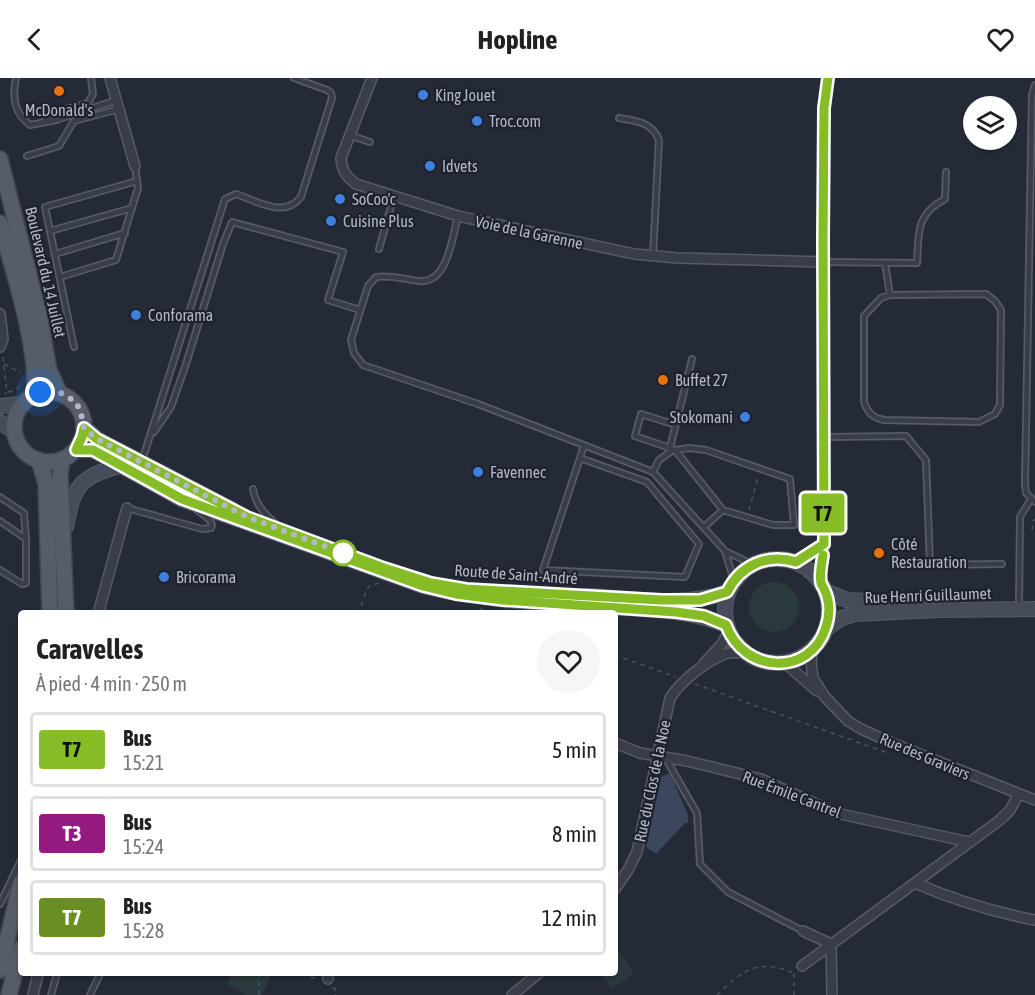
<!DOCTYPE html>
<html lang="fr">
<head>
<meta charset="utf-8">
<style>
  :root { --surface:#fff; --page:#f6f6f6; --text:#202124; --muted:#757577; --line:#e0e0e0 }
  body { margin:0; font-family:"Asap Condensed",sans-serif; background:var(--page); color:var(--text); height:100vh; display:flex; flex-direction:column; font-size:22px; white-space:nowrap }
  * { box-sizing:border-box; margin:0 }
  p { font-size:20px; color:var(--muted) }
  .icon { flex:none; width:33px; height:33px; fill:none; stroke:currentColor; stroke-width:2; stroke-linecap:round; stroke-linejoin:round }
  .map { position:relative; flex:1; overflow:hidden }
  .side { position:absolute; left:18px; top:532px; width:600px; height:366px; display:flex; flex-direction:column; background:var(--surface); border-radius:6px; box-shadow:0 2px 4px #0004 }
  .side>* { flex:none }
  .badge { padding:0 12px; border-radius:4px; font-size:21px; line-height:39px }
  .controls { position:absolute; left:963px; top:18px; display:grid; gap:12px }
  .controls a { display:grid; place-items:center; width:54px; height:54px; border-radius:50%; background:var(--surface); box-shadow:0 2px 4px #0004; font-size:30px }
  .you { position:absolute; width:30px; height:30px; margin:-15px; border:4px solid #fff; border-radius:50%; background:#1a73e8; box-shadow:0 0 0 9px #1a73e833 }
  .map>.badge { position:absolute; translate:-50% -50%; box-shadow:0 0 0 3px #fff }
  .round { display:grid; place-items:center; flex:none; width:63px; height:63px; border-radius:32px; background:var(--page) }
  .head { display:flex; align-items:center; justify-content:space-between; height:102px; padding:0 18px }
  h1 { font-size:28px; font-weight:700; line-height:45px }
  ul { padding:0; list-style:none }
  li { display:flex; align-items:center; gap:18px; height:75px; margin:0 12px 9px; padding:0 6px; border:3px solid var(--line); border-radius:6px }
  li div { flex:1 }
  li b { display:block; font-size:22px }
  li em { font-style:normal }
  li .badge { min-width:66px; font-weight:700; text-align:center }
  header { display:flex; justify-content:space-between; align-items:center; height:78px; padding:0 18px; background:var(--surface); font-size:27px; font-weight:700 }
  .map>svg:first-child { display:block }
  .green { fill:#2a3a3c }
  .water { fill:#3c475e }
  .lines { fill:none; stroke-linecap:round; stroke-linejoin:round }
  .service-casing { stroke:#565b66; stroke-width:8 }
  .minor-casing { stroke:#565b66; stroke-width:12 }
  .secondary-casing { stroke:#565b66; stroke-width:16 }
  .primary-casing { stroke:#414651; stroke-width:18 }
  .path { stroke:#48565a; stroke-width:1.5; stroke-dasharray:4.5 4.5; stroke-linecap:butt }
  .service { stroke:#383d48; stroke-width:4.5 }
  .minor { stroke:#383d48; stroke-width:9 }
  .secondary { stroke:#464c5a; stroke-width:14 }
  .primary { stroke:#565c68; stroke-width:15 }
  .line-casing { stroke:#fff; stroke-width:14 }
  .line { stroke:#86bc25; stroke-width:9 }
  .walk { stroke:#b3b8c4; stroke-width:6; stroke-dasharray:0 10.8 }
  .food-dot { fill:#e8710a; stroke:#1d222d; stroke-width:2 }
  .shop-dot { fill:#3f7fe0; stroke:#1d222d; stroke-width:2 }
  .stop-dot { fill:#fff; stroke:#86bc25; stroke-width:3 }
  .labels { text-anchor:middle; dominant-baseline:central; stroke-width:4.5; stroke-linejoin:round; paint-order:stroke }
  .poi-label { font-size:16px; fill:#b3b8c4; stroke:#1d222d; text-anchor:start }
  .street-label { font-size:16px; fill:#b3b8c4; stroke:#1d222d }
</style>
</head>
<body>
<header><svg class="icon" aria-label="back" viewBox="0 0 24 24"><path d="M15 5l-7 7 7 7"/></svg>Hopline<svg class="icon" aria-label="heart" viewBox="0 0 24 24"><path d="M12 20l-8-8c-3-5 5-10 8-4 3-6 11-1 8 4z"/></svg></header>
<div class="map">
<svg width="1035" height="917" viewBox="0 0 1035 917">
  <rect width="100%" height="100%" fill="#242b37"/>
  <path class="green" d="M749 529a25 25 0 1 1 50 0a25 25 0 1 1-50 0Z
    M615,869L634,895L612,911L601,896H615Z
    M232,896H271L262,917H246L227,906Z"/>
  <path class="water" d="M670,695L688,737V745H685L656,776L646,769L661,699Z"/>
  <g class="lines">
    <g class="service-casing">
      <path id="service" d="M16,0C12,19 14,35 30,47L56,42L117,22
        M1035,7L1032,17L1025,405L1026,415L1035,424
        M619,40C636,43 652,44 659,62L653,178
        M45,42L55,34L88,25L93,16L91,0
        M349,57L370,64
        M27,78L59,68L74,43L119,31
        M458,139C452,159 448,206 419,203C404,201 391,197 376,199L368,208L351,262L354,275L363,287L478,326L653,394L725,473L752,486
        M50,153L132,130
        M379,171L394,118
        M55,176L125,155
        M824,184L917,185C919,155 915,137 945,121L946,94
        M885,185L890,217
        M60,199L116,182L138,110L135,88
        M986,216L995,223L1001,232L1000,327L995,336L979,344L884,342C873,340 868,335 864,324V238L881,220L890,217Z
        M74,269L45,129L137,103
        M154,354L171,329L186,286L223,166L232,144L343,174L328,222L360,232
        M825,359L906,358L926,382L930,487L1002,486
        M670,370L635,358L641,336L676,347
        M689,370L706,372L790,401L794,447H773L723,432L675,372Z
        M671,372L670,370L692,281
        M580,380L647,404L699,466L685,499L543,492L580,380L584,367
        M142,383L225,121L236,116C257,123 284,141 301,119L332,20L331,15L327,12L294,0
        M653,394L659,382L673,372
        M253,411C256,430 269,440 283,452
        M0,419L24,435L26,461L0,443
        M127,430L202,451L211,450L212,447L210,442L196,431
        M704,449L723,432
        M725,473L734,503
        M0,492L22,506L26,505V461
        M1019,525L1020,439L1031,421
        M666,681L697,735L700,786L728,814L803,853
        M0,826L21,782
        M51,917L57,896
        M90,917L100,896"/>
    </g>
    <g class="minor-casing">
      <path id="minor" d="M110,0L135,88
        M372,0L341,80C342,93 346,98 356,106L458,138L634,176L678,180L823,184
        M0,236L3,261L0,269
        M796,484L824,466
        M821,504L824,466V30L828,0
        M98,536L127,430
        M813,571L811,583L813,600L825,619L848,643L861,651L892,665L1035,722
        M704,585L721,567L729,554
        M785,585L817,613
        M615,665L640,675L687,683L761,701L836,735L969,764
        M915,805C954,822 993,834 1035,842
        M615,811L628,792L637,774L670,620C682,602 705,584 725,576C731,574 738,575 744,574
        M803,853L831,866L832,917
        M802,888L1000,742L1010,732L1019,716
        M328,896V901
        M33,917L38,896
        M512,917L538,896"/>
    </g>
    <g class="secondary-casing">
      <path id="secondary" d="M0,328L21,326
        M0,344L13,353
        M84,349L97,361L233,432
        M77,372H93L181,421L423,508C484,523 546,525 609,529C649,531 689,532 726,547
        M66,449C74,409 78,399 120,388
        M725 533a52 52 0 1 1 104 0a52 52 0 1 1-104 0Z
        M825,513L847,522L919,525
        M587,518C632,520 684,530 727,514
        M826,551L842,540L855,536L938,532L1035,531"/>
    </g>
    <g class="primary-casing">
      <path id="primary" d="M0,81L39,237L49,292L59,314
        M0,145C12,188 40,274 34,317
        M14 349a35 35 0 1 1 70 0a35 35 0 1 1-70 0Z
        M62,381L60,396L66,536
        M39,382L46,406L50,536
        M0,892L21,804
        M9,917L21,870"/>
    </g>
    <path class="path" d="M3,279L7,314L5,316
      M4,286L21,295
      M8,314C15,313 19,311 22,304
      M749,432L758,399
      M1032,452L1033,443L1035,441
      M480,531L493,536
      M358,536L367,511L371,507L380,505
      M615,577L676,599
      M695,606L888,675
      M794,895V917
      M302,896L317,901
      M333,909L337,914L335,917
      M259,917V896
      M717,917C742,892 758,880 794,895"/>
    <use href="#service" class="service"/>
    <use href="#minor" class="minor"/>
    <use href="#secondary" class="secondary"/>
    <use href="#primary" class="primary"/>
  </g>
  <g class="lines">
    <g class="line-casing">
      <path id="line" d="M823,477C822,485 819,497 821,505C822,508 824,510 825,513C830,524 830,538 826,549C810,600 743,595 726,547L704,538L676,534L503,522L456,516L423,508L182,421L93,372H76L82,359L84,350L97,361L247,439L384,490L431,505L466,511L661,522H700L727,514C740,487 768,475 796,484L824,466L823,162L824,30L828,0"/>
    </g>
    <use href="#line" class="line"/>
    <path class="walk" d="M40,314H59L73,322L80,331L84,350L97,361L247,439L343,475"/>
  </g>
  <g class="food-dot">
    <circle cx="59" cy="13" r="6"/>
    <circle cx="663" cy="302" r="6"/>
    <circle cx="879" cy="475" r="6"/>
  </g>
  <g class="shop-dot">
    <circle cx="423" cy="17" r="6"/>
    <circle cx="477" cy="43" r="6"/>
    <circle cx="430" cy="88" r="6"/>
    <circle cx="340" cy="121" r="6"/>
    <circle cx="331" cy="143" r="6"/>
    <circle cx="136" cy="237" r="6"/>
    <circle cx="745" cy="339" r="6"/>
    <circle cx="478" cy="394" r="6"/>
    <circle cx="164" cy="499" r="6"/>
  </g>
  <circle class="stop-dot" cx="343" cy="475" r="12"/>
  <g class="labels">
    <g class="poi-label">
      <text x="435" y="17">King Jouet</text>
      <text x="59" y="32" text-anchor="middle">McDonald's</text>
      <text x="489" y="43">Troc.com</text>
      <text x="442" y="88">Idvets</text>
      <text x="352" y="121">SoCoo'c</text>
      <text x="343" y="143">Cuisine Plus</text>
      <text x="148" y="237">Conforama</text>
      <text x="675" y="302">Buffet 27</text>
      <text x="733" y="339" text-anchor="end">Stokomani</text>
      <text x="490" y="394">Favennec</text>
      <text x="891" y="466">Côté<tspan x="891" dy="18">Restauration</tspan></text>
      <text x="176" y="499">Bricorama</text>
    </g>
    <g class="street-label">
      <text transform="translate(529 154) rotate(12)">Voie de la Garenne</text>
      <text transform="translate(46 194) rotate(77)">Boulevard du 14 Juillet</text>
      <text transform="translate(516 496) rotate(4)">Route de Saint-André</text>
      <text transform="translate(928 517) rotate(-2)">Rue Henri Guillaumet</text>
      <text transform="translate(925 678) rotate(23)">Rue des Graviers</text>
      <text transform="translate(652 703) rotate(-78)">Rue du Clos de la Noe</text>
      <text transform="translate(792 716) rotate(21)">Rue Émile Cantrel</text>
    </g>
  </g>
</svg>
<div class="controls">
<a><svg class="icon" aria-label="layers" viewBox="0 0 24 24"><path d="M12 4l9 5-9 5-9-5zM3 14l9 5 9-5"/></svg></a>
</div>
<div class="you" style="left:40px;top:314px"></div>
<b class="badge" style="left:823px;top:435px;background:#86bc25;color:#111">T7</b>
<section class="side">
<div class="head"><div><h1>Caravelles</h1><p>À pied · 4 min · 250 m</p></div><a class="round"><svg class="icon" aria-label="heart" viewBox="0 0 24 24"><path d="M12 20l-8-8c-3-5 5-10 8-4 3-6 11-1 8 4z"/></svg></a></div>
<ul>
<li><span class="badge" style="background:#86bc25;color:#111">T7</span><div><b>Bus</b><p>15:21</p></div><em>5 min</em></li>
<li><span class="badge" style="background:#951b81;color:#fff">T3</span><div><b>Bus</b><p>15:24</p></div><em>8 min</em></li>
<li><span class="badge" style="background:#6b8e23;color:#fff">T7</span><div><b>Bus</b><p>15:28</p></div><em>12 min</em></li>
</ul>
</section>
</div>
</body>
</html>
